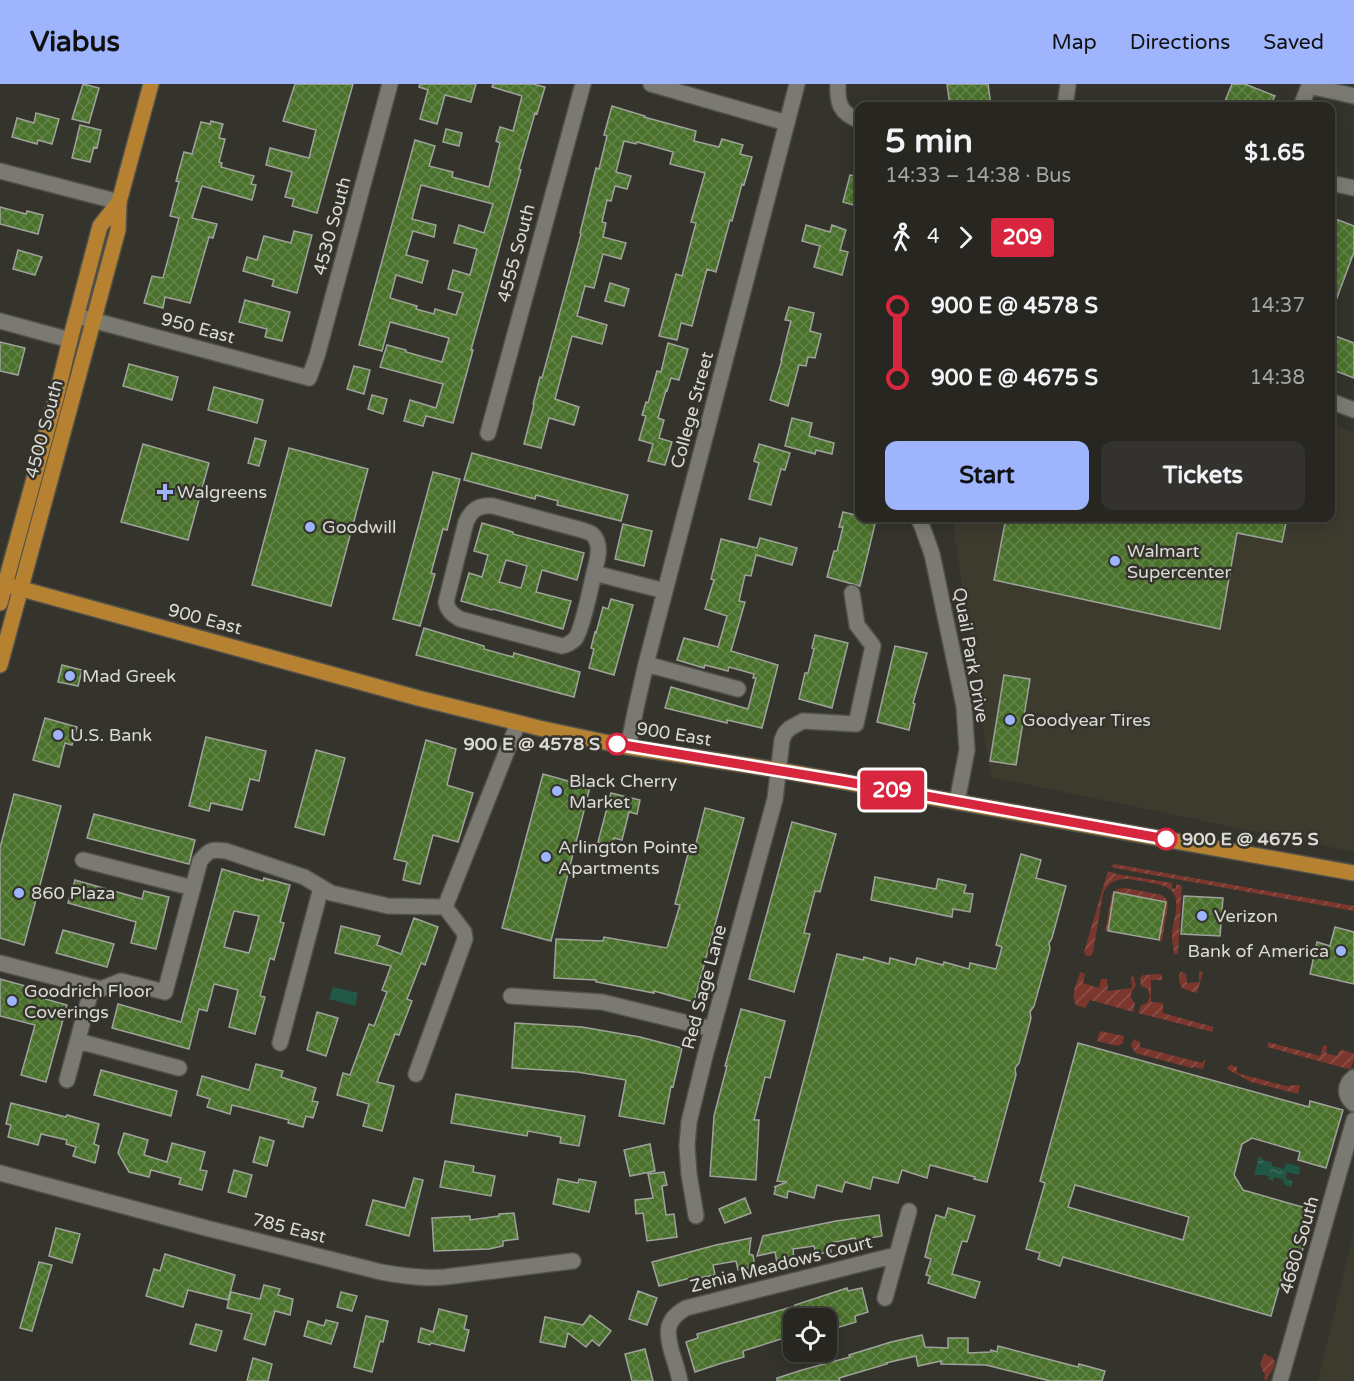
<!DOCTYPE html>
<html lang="en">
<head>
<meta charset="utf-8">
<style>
  :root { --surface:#272621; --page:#33322e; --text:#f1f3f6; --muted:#a4a5a5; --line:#43433f; --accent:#9eb4fd }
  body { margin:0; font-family:"Varela Round",sans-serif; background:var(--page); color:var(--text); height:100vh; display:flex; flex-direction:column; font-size:22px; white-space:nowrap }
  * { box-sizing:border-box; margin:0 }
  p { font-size:20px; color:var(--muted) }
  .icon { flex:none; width:33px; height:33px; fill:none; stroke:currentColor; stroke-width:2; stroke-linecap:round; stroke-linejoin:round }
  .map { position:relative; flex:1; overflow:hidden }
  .side { position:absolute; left:855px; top:18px; width:480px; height:420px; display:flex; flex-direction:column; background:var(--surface); border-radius:12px; box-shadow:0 3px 15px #0003,0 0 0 2px var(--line) }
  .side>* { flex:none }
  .badge { padding:0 12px; border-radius:4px; font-size:21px; line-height:39px }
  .buttons { position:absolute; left:783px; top:1224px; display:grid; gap:12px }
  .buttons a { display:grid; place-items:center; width:54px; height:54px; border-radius:12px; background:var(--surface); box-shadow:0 3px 15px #0003,0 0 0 2px var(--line); font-size:30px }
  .map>.badge { position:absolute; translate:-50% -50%; box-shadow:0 0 0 3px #fff }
  .legs { display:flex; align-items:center; gap:9px; height:66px; padding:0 30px; font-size:20px }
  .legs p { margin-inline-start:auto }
  .summary { display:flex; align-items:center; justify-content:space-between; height:102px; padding:0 30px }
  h1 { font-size:33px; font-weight:700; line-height:45px }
  .action { display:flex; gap:12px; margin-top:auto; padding:12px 30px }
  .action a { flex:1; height:69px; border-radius:12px; background:var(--accent); color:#111; font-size:24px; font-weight:700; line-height:69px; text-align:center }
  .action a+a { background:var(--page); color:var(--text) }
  ul { padding:0 30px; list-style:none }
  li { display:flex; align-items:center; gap:21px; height:72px; font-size:22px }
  li i { display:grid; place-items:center; width:9px; height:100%; margin:0 8px; background:currentColor }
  li i::after { content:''; width:15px; height:15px; margin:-8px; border:4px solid; border-radius:50%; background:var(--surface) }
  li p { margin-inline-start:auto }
  li:first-child i { background:linear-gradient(#0000 50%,currentColor 0) }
  li:last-child i { background:linear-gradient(currentColor 50%,#0000 0) }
  header { display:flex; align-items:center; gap:36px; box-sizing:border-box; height:84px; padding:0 30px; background:var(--accent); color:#111 }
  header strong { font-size:28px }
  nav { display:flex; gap:33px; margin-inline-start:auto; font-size:21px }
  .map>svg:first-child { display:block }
  .built { fill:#3d3b2e }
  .garden { fill:url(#garden-furrows) }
  .water { fill:url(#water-ripples) }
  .building { fill:url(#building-cross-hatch); stroke:#9fa39c; stroke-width:1.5; fill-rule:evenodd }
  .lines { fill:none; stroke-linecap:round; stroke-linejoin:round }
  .minor-casing { stroke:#51504a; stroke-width:18 }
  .major-casing { stroke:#51504a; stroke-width:18 }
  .minor { stroke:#7b7a72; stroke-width:15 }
  .major { stroke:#b68131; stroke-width:15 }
  .line-1-casing { stroke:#fff; stroke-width:14 }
  .line-1 { stroke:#d7263d; stroke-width:9 }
  .poi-dot { fill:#9eb4fd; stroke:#34332c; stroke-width:2 }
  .stop-1-dot { fill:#fff; stroke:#d7263d; stroke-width:3 }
  .labels { text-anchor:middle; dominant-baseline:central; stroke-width:5; stroke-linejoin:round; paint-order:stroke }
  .street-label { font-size:18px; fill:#dbdad6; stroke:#34332c }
  .poi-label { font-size:18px; fill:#dbdad6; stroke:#34332c; text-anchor:start }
  .stop-label { font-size:18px; font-weight:bold; fill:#dbdad6; stroke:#34332c; text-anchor:end }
</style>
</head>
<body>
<header>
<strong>Viabus</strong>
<nav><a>Map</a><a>Directions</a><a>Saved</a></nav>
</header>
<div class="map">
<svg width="1354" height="1297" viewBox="0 0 1354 1297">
  <defs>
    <pattern id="garden-furrows" width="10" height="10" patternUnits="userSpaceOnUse" patternTransform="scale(1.5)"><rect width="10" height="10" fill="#7b372d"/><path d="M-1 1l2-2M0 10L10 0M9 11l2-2" fill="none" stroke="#8d534b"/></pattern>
    <pattern id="water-ripples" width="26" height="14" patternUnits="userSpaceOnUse" patternTransform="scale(1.5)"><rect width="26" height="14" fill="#215745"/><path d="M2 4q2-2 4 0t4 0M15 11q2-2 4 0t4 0" fill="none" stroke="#416f5f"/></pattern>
    <pattern id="building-cross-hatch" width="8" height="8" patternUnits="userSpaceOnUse" patternTransform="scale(1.5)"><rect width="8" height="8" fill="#4a712b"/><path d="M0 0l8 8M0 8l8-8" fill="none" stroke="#648549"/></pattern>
  </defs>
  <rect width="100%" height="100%" fill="#34332c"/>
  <path class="built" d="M1331,340L1354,348V768L991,693L952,434H1330Z
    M1354,1147V1297H1318Z"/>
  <path class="garden" d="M1114,780L1354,822V827L1114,784L1111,782Z
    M1108,787L1117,790L1172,799V804L1176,805V800L1182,802L1178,870H1174C1173,864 1172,857 1172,851C1172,836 1185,812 1166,803C1156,799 1139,797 1129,795C1116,794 1107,799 1103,810L1093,868L1091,872H1086L1084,868Z
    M1125,804L1162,811L1167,816L1168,822L1162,857L1159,858L1166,817L1114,809L1108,847H1105L1112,810L1117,805Z
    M1199,887H1201L1203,889L1197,908L1196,909L1182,904C1179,899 1177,892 1181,888L1186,889L1187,899L1199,898Z
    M1081,888L1085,890L1083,899L1099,904L1101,895H1107L1108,907L1132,904L1131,894L1133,892L1134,894L1136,902C1130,907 1129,914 1135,919L1133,928L1090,916L1085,924L1076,921C1070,911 1077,899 1080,889Z
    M1161,890L1162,893V896H1151V918L1163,919V929L1214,943L1212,948L1138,929L1141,921L1147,919L1150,912L1148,905L1141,902L1140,894L1143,891Z
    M1100,947L1124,952L1123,959L1118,962L1097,957Z
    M1134,955L1140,958V963L1202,979L1204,976L1206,975L1203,985L1193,983L1192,984L1135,969L1131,961Z
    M1268,958L1320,972L1323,962L1326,961L1327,963L1326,969L1337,972L1339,967L1342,966L1353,969L1354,970V975L1351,984L1348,985L1267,963Z
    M1231,981L1237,983V989L1286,1002L1298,1001L1300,1002L1298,1010L1251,998L1229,986L1227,983Z
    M1264,1270L1272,1273L1275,1278C1275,1286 1269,1288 1267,1296L1264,1295L1265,1291L1260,1281Z"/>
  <path class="water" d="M333,903L358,909L355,922L329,915Z
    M1259,1072L1265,1077L1272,1078V1082L1284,1085L1286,1079L1300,1083L1299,1091L1287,1088L1286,1094L1293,1098L1291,1103L1285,1101L1282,1095L1274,1093L1273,1097L1268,1095L1269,1092C1262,1090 1259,1092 1254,1091Z"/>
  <path class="building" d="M83,0L99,4L89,39L72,35Z
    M295,0H353L317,129L292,122L294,115L285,113L292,88L266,81L270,64L309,74L316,46L283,37Z
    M420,0H476L471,18L445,11L437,40L420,35L428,6L419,3Z
    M493,0H533L545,3L537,30L535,29L519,85L521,86L471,266H473L453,339L426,332L423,342L404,337L410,316L436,324L443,300L380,283L387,261L406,266V268L442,278L449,254L390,238L382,267L359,261L415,56L435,62L429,82L453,88L452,93L489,103L500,59L496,57L500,43L513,47L522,12L492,3ZM421,101L493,120L484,149L459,141L454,159L477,165L470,191L453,186L448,205L463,209L456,231L435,225L434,230L416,225L417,222L390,214L396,191L422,199L424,191L428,177L406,171L413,147L434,153L436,141L412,135Z
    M947,0H988L991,22H950Z
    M1232,0H1245L1275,12L1270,22H1223Z
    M612,22L645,32L644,33L696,47L694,57L719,63L722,55L743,61L740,70L752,73L744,101L742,100L732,137L730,136L716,188L707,185L692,242L681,239L677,256L659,252L676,190L682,192L696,139L691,138L705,89L670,80L673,68L637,58L636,60L624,57L616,88L631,92L627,105L615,102L611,117L607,116L602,138L606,139L603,153L626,159L621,175L603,170L594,204L585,202L577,232L607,241L602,260L572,252L555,315L579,323L574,341L549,334L541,364L524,360L534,321L533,320L540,293L542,294L581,150L580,149L596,84L599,85L607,52L604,51Z
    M36,29L59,35L52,60L38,56L37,60L12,53L17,34L34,39Z
    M211,37L223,40L219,54L225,55L219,78L222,79L221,83L254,92L251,100L256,101L252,116L202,102L192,134L217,140L213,154L209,153L190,219L165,213L163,224L144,219L152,192L163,194L179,134L170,132L179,98L176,97L184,68L192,70L201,38L210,40Z
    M80,41L101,46L97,64L94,63L90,78L72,74Z
    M446,45L462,49L459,62L443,58Z
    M850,91L860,93V123L843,118Z
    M0,123L26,130L27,127L43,131L38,150L0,140Z
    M1333,134L1354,142V168L1332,227H1330V140Z
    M806,141L830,148L832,141L846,146L840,166L848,168L842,191L814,183L820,162L802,157Z
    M294,147L312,151L297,209L272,202L274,196L243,187L247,173L257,176L264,152L291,159Z
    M18,166L42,173L35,191L13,185Z
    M610,199L629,205L624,222L605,217Z
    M245,216L290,228L282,257L265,253L267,245L239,238Z
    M789,223L814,229L810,247L821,250L815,274L808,273L806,282L799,281L788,322L770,316L782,276H781L791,237L785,236Z
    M1330,250L1354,259V294L1330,285Z
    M0,258L25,264L18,291L0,287Z
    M668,259L688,265L679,296L671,294L667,307L666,306L658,334L664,336L659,354L672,358L665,381L648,377L653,360L639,356L646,332L642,331L646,318L648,319L657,287L661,288Z
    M129,280L178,293L172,316L123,302Z
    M354,282L370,286L364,310L347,305Z
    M214,303L263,316L257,339L208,326Z
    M372,311L387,315L383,330L368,325Z
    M792,334L812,339L809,352L834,359L832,370L816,366L815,370L785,362Z
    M255,354L266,357L259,382L248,379Z
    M143,360L209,379L188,456L121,438Z
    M759,360L790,369L785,386L781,385L771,421L749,415L759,379L754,377Z
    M289,364L368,385L331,522L252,501Z
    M472,369L628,411L621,437L557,421L558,417L536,411L535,415L464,396Z
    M433,388L460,395L447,446L443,445L431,489L435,490L420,542L393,535Z
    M843,428L860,432V434L876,436L860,502L827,493L834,467H837L843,443H839Z
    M1006,434H1287L1282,458L1237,449L1220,545L994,496Z
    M482,439L513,448V450L584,469L577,496L542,486L536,508L571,517L563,545L493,525L492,526L461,517L469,489L482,493L488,471L474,467ZM506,476L527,482L521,504L499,498Z
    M623,440L652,447L644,482L615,475Z
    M760,454L797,464L792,481L756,471L751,492L745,491L739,517L745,518L731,567L778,581L762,644L727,636V639L665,624L671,603L748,625L756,594H753L754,590L729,583L728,587L705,581L704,584L677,576L684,554L718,563L727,532L705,525L714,496L711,495L721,455L757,464Z
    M611,515L633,521L614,591L589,584L594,565L591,564L595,548L596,549L603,523L608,525Z
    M424,544L484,562V565L513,573L514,569L580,588L574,613L416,571Z
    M815,551L848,559L832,624L799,615L805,589H808L814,565L812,564Z
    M895,562L927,569L913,619L915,620L909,646L877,638Z
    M62,581L82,586L78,602L58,598Z
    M1004,591L1030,595L1016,681L990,677Z
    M45,634L77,643L72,661L65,659L59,683L33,676Z
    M206,653L266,667L259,697L250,695L242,726L211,719L209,727L189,722Z
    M426,656L456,665L447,701L473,709L458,758L433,751L420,800L403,796L407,778L394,775Z
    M316,666L345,674L324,751L295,743Z
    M543,690L590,703L551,857L502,844Z
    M611,709L640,716L637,730L629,728L622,756L614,754L612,762L598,758Z
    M14,710L61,722L24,861L0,854V764Z
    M705,724L744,734L694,918L654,907V909L596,898V896L554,894L556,855L603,857L604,853L667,864L680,821L675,820L690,762L695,763Z
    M94,730L195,756L189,780L87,754Z
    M792,738L836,750L820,808L815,807L804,849L810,850L794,908L749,895Z
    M1021,770L1041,776L1036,794L1066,802L1052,854L1049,859L1050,865L1034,922L1030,928L1031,934L1019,979L1015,984L1016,991L987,1098L974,1095L975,1093L930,1081L927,1094L902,1086L898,1099L873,1093L870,1105L845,1098L842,1108L817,1101L814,1114L788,1107L787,1114L774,1110L776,1103H774L787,1098L777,1097L837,870L863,876L864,873L889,880L890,874L915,881L917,874L943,881L944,878L969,885L970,879L996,885L1002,863L996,861Z
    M222,785L263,797L264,794L290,801L280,838L284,839L274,876L270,874L260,912L265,913L255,950L229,943L238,906L214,900L207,927L199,925L189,965L112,944L118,920L181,938ZM234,827L259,832L249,869L224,863Z
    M875,793L936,805L938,795L966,801L964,809L973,810L970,828L953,825L952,833L871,816Z
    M75,796L142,815L144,807L169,813L156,865L131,859L136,838L68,819Z
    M1114,808L1166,818L1159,856L1108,847Z
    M1184,812L1223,814L1220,852L1181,850Z
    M414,834L438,843L425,881L421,879L407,915L412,917L399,951L395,950L377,998L394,1002L382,1047L363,1042L369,1020L337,1011L343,989L350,991L369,940L374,942L387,908L382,906L391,882L335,869L341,842L380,852L377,861L401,870Z
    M1335,843L1354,848V900L1310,890L1317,858L1330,862Z
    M63,846L114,860L107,883L56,869Z
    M0,895L29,903L27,910L67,921L46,998L21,991L35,941L0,932Z
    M741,925L785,937L770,994L765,993L754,1036H759L756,1096L710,1092L714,1032L727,982H725Z
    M317,928L338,934L326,972L307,966Z
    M515,939L582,943L640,953L682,964L673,1003L671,1002L664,1040L619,1032L626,996L577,988L512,984Z
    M1078,959L1309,1023L1310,1017L1343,1026L1326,1084L1298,1076L1300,1068L1252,1054L1242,1060L1234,1091L1243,1106L1313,1126L1302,1168L1290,1165L1271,1232L1063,1173L1060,1182L1038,1175L1040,1169L1026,1165L1045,1099L1040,1097ZM1075,1101L1189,1133L1183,1156L1068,1123Z
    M256,980L283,987L281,993L316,1004L312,1017L318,1018L313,1034L306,1032L303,1043L288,1039L289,1036L232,1021L230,1030L207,1023L210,1015L197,1011L202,992L249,1006Z
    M101,986L177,1007L171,1032L94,1011Z
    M456,1010L585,1032L579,1062L560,1059L561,1053L528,1047L527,1052L451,1039Z
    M11,1019L66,1033L67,1031L99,1040L94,1060L99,1062L95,1079L73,1072L76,1063L66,1060L67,1056L41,1050L38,1061L8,1053L11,1041L6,1040Z
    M124,1049L148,1056L144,1071L167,1078L172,1059L205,1068L200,1086L207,1087L202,1106L179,1100L181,1094L151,1086L149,1093L129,1088L118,1069Z
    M260,1053L274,1057L267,1082L253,1078Z
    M650,1060L655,1087L630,1092L624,1066Z
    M445,1077L474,1082L473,1088L495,1092L491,1112L440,1103Z
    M234,1086L252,1091L246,1113L228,1108Z
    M664,1088L667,1101L662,1102L666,1131L674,1130L677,1153L647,1157L643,1129L636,1130L635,1116L653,1114L648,1090Z
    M414,1094L423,1096L409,1152L366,1141L373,1116L405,1124Z
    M558,1095L578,1099L579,1095L596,1098L589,1128L553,1120Z
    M745,1114L751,1129L725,1139L719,1125Z
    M948,1124L975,1132L967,1158L962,1157L952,1190L980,1198L975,1214L928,1199L930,1192L926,1191L931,1175L925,1173L931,1148L936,1131L945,1134Z
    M514,1129L518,1155L503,1157V1162L489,1165L434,1167L432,1134L470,1132V1136L499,1132V1130Z
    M879,1131L882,1152L870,1154L871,1159L856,1162L855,1154L830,1159L831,1168L816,1170L814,1162L793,1165L794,1176L777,1179L775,1168L757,1172L763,1152L836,1137Z
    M56,1144L80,1150L72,1179L49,1172Z
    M751,1154L749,1170L753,1171L755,1183L738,1186L736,1177L713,1181L715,1191L698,1194V1192L659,1202L652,1178L716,1161Z
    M165,1170L235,1191L228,1216L188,1206L183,1223L146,1212L154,1185L160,1187Z
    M39,1178L52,1181L32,1247L20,1244Z
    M264,1201L280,1205L278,1211L293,1215L290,1231L275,1227L265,1261L244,1255L252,1230L227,1224L231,1208L260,1215Z
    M847,1204L848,1207L862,1204L868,1228L855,1232L856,1238L826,1247V1234H788L794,1251L743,1267L744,1273L722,1279L695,1288L686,1258L698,1254L697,1250L795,1222V1221Z
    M638,1207L657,1214L647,1241L629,1235Z
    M341,1208L357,1212L352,1227L337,1223Z
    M439,1225L467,1232L464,1245L469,1246L464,1267L431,1259L430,1261L418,1258L421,1244L433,1248Z
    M590,1231L611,1247L599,1262L592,1256L586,1263L568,1249L565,1263L540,1258L545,1233L583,1241Z
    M366,1232L388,1237L383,1258L380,1257L372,1288L354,1283Z
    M326,1236L338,1239L331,1260L304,1252L308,1237L324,1242Z
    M196,1240L222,1247L216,1267L190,1260Z
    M922,1251L925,1263L948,1264V1254H968V1269L990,1268L991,1266L997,1268L998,1262L1078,1283L1079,1280L1105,1287L1102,1297H1050L986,1281L941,1280V1277L918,1282L916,1272L886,1279L887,1280L839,1294L840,1297H777V1294L802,1286L850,1273L849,1271L891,1258Z
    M645,1265L653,1297H632L625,1270Z
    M253,1274L272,1280L268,1297H247Z"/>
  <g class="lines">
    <g class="minor-casing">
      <path id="minor" d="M651,0L787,39
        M838,0C837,20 840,29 860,37
        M1309,2L1354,12
        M1065,22L1068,1
        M1301,22L1309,2
        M0,87L119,118
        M1330,99L1354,104
        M77,232L309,294L317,272L390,0
        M0,237L70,256
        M1330,317L1354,326
        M488,349L583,0
        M918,434L922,442L932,470L964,622L967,666L957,718
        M594,489C591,502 582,547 575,555C571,559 567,561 562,562L460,535C452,530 448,527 446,518L466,438C472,425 479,421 493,422L582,446C585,447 589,448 592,450C603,460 597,477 594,489L665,507
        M646,580L738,605
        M628,663L636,624L646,580L797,0
        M83,776L193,804
        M445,823L518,639
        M0,879L101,905L121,897L165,908L200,777C209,766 211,765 226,767L304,793L331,809L388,822L445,823
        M511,912L602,918L712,945
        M78,957L179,984
        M280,959L321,804
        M416,990L465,855L464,848L445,823
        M1354,993C1344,1001 1344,1012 1354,1020
        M67,996L92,903
        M0,1089L206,1144L381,1188C403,1192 423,1195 445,1193L573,1177
        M696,1132L689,1090L687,1062L689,1038L705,972L775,715L782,656L785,649L790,644L803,637L856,640L873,562L857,541L852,509
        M885,1214L909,1127
        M680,1297C678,1288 675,1278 672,1269C666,1248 665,1236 686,1224L896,1171
        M1280,1297L1354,1036"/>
    </g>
    <g class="major-casing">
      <path id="major" d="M0,499L418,614L539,644L628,663L778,686L1354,789
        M0,519L56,314L70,256L100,142L119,118
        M0,581L118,146L119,118L151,0"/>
    </g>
    <use href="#minor" class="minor"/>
    <use href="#major" class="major"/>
  </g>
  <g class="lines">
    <g class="line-1-casing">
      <path id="line-1" d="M617,660L842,697L1166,755"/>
    </g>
    <use href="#line-1" class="line-1"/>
  </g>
  <g class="poi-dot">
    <path d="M162 399h6v6h6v6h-6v6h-6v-6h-6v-6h6z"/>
    <circle cx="310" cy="443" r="6"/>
    <circle cx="1115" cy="477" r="6"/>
    <circle cx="70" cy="592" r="6"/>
    <circle cx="1010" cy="636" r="6"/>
    <circle cx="58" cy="651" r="6"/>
    <circle cx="557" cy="707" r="6"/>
    <circle cx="546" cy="773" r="6"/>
    <circle cx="19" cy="809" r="6"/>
    <circle cx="1202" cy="832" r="6"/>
    <circle cx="1341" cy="867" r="6"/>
    <circle cx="12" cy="917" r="6"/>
  </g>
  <g class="stop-1-dot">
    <circle cx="617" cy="660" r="10"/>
    <circle cx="1166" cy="755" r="10"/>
  </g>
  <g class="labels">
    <g class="street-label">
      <text transform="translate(332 142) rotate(-75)">4530 South</text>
      <text transform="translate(516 169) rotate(-75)">4555 South</text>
      <text transform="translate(198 244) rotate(15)">950 East</text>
      <text transform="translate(692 326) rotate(-75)">College Street</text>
      <text transform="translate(44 345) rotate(-75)">4500 South</text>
      <text transform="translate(205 535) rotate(15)">900 East</text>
      <text transform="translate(971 571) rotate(80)">Quail Park Drive</text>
      <text transform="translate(674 650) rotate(9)">900 East</text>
      <text transform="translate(704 903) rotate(-75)">Red Sage Lane</text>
      <text transform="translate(289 1144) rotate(14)">785 East</text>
      <text transform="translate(1299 1161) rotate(-74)">4680 South</text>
      <text transform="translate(781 1180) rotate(-14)">Zenia Meadows Court</text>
    </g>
    <g class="poi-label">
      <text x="177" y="408">Walgreens</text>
      <text x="322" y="443">Goodwill</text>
      <text x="1127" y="467">Walmart<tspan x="1127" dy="21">Supercenter</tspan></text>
      <text x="82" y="592">Mad Greek</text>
      <text x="1022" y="636">Goodyear Tires</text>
      <text x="70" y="651">U.S. Bank</text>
      <text x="569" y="697">Black Cherry<tspan x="569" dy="21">Market</tspan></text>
      <text x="558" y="763">Arlington Pointe<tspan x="558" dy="21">Apartments</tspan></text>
      <text x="31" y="809">860 Plaza</text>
      <text x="1214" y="832">Verizon</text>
      <text x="1329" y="867" text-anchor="end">Bank of America</text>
      <text x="24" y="907">Goodrich Floor<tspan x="24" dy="21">Coverings</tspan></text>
    </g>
    <g class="stop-label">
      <text x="600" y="660">900 E @ 4578 S</text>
      <text x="1182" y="755" text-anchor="start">900 E @ 4675 S</text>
    </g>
  </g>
</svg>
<div class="buttons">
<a><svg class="icon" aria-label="locate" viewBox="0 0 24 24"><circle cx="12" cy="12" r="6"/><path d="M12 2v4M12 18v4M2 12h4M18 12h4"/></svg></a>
</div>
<b class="badge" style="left:892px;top:706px;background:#d7263d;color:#fff">209</b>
<section class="side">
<div class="summary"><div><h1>5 min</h1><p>14:33 – 14:38 · Bus</p></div><b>$1.65</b></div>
<div class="legs"><svg class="icon" aria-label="walk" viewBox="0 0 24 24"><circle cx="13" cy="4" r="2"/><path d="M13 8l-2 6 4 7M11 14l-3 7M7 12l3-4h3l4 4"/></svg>4<svg class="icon" aria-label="forward" viewBox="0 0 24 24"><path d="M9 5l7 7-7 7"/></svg><b class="badge" style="background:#d7263d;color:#fff">209</b></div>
<ul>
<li><i style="color:#d7263d"></i><b>900 E @ 4578 S</b><p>14:37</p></li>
<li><i style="color:#d7263d"></i><b>900 E @ 4675 S</b><p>14:38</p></li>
</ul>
<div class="action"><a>Start</a><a>Tickets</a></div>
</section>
</div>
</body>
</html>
